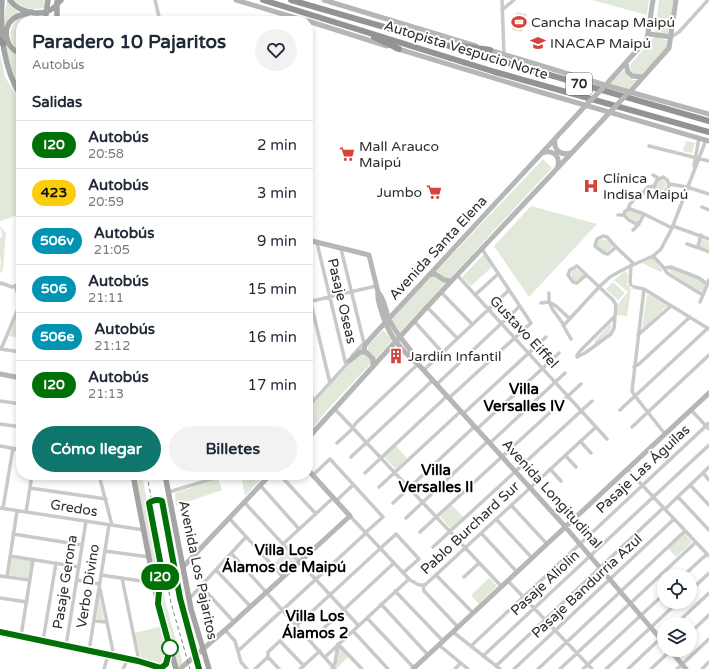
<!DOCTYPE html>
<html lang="es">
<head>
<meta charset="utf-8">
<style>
  :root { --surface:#fff; --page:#f2f2f3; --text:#1f2937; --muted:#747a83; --line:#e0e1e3; --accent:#0f766e }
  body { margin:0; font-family:"Varela Round",sans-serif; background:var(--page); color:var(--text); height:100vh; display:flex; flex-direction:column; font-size:15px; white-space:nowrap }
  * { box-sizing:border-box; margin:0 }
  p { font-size:13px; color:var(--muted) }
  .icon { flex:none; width:22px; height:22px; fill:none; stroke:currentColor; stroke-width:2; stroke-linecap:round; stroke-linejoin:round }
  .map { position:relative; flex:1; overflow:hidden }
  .panel { position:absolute; left:16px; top:16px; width:297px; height:464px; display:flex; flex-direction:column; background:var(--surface); border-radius:16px; box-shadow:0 2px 6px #0003 }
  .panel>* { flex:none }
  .badge { padding:0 8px; border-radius:13px; font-size:14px; line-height:26px }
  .fabs { position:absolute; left:657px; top:569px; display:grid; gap:8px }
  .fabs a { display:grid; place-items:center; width:40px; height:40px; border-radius:50%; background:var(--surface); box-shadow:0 2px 6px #0003; font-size:20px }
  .map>.badge { position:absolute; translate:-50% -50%; box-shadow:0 0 0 2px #fff }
  h2 { padding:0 16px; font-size:15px; line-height:36px }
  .round { display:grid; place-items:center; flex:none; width:42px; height:42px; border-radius:21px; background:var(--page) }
  .overview { display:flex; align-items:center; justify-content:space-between; height:68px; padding:0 16px }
  h1 { font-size:19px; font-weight:800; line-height:30px }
  .cta { display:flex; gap:8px; margin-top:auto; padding:8px 16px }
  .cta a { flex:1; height:46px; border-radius:24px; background:var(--accent); color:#fff; font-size:16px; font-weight:800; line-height:46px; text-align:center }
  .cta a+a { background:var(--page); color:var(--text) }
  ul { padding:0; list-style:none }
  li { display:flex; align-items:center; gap:12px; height:48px; padding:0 16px; border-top:1px solid var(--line) }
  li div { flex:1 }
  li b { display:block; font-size:15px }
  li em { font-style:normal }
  li .badge { min-width:44px; font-weight:700; text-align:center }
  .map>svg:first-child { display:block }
  .green { fill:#e0e9da }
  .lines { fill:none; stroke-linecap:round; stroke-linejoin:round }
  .street { stroke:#c9c9c9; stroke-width:3.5 }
  .secondary { stroke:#b6b6b6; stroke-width:5 }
  .primary { stroke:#a4a4a4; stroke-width:5.5 }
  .highway { stroke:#939393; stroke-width:6 }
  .rail { stroke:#818181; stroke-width:1; stroke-dasharray:4 3; stroke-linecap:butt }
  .secondary-bridge { stroke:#b6b6b6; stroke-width:5 }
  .line-casing { stroke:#fff; stroke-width:9 }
  .line { stroke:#007106; stroke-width:6 }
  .stop-dot { fill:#fff; stroke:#007106; stroke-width:2 }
  .labels { text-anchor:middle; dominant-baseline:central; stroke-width:4; stroke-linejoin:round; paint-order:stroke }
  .shield { fill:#fff; stroke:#6b6b6b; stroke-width:1 }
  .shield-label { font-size:13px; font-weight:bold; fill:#2c2c2c }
  .poi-label { font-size:14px; fill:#2c2c2c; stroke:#fff; text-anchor:start }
  .street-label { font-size:14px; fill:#2c2c2c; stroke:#fff }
  .neighbourhood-label { font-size:15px; font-weight:bold; fill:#000; stroke:#fff }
</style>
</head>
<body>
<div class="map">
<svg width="709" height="669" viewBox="0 0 709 669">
  <rect width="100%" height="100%" fill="#fff"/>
  <path class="green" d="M7,0L15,10L20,13L3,34V29Z
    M14,0H45L44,8C32,10 23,9 14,0Z
    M592,0H649L647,15Z
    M659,0H676L671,36L655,33Z
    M517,12L527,14L522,32L512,30Z
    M45,14L43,21H21V49C7,48 8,27 17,20C25,15 35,16 45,14Z
    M655,37L669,41L666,49L641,75H636L631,73L630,65L652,39Z
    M4,40L9,50L21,57V90L9,63Z
    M0,54L5,77L21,103V214L0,221Z
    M625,69L628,77L633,80H637L628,89L610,84Z
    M686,141L695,143L692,153L683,151Z
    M543,159L552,168L400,332L398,331L392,321L393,317Z
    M656 185a5 5 0 1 1 10 0a5 5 0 1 1-10 0Z
    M531,206L597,224L529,297L494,246Z
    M631,211L641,215L638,222L636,223L627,215L626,212Z
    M0,226L6,233L3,269L0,274L1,256L0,261V237H2C3,232 0,230 0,226Z
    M601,239L607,240L613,246L607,252H603L597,247L598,241Z
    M702,239L709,242V250L699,247Z
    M484,254L493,266L471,286L462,277Z
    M653,258L662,270L661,272L642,263Z
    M671,268L698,279L705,284L703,292L697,290L670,272L669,269Z
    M576,269L584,275L577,281L573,280L571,274L573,270Z
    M625,271L628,274L627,284L631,289L627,316L617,315L618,304L628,292L614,280Z
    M613,282L625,293L618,300L606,289Z
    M647,294L668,305L642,330Z
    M21,307V338L9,336Z
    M611,323C612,333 604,338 597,344L594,342Z
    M383,330L393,340L328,409L308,434L310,408L359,354L368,351V346Z
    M396,446L407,458L396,469L384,457Z
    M136,475H142L144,485L155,546L153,549L157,569V585Z
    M241,475H267L256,484L245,496Z
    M218,479L222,490L176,506L175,493Z
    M452,505L464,518L451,529L440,516Z
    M684,533L692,542L676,557L668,548Z
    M287,551L297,561L283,573L274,563Z
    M12,558L32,561L29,578L9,575Z
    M161,577L166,605L183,664L177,667L160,602Z
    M489,578L497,586L479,604L471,595Z
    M99,595L104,620L96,619Z
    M162,626L167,651L163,665L141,658L135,633Z
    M339,647L349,656L337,668L335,665Z"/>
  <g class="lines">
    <path class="street" d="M155,0L160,21
      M502,0L504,55
      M502,10L514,0
      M671,37L679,32L708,0
      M649,146L709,161
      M694,166L699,138
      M653,175L658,178
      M669,184L668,189L663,192L657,191L654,186L657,180L663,177L667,180L669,184L687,187L709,194
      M641,195L648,187L654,186
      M702,207L709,210
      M628,209L630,204L633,201
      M644,214L672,228
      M618,215H624L629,220L636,224L640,222L644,214L630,209L625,211L624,215
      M673,226L709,239
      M633,230L639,224
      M701,235L698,246L699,248L709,252
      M603,236L607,237L616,247L608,254L604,253L595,246L597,239Z
      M317,243L346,365
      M687,244L699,248
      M616,247L634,264
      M341,249L364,343
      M653,256L664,268
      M457,275L607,439
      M568,275L570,270L577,266L613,300L616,305L614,328L611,334L585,353L577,357V355L581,350L614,317
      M568,275L573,282L577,283L586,275
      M0,284L1,283L12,287L21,283
      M707,284L699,278L671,267L664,268L667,273L696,291L703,295L709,280
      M631,285L630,282L631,265
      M15,286L21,302
      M634,287L644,289L709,329
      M644,289L632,391L635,396L665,434
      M308,291L330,383
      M441,292L472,324
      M475,295L498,274
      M308,302L376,286
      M700,302L703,295
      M541,303L549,302V293
      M427,307L457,338
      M570,319L556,306L549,302L553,310L564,325L599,287L610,277L626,268L653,256L661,249L672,228L706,140
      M414,321L442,352
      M563,325L571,339
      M638,335L671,306
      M0,349L21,352
      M1,349L21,302
      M352,356L365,342
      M634,367L639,364L690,317
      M424,370L509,290
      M308,381L313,401
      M437,384L520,306
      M449,398L531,323L482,249
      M0,401L21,404
      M308,407L348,363
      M334,408L502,587
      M620,410L708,328
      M691,410L709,429
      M463,414L546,337
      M0,424L21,427
      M632,427L709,355
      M477,429L559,353
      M580,441L591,453
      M337,443L350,431L356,423L418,364
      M490,443L565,373
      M0,446L21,450
      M565,455L576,467
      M351,457L433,380
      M550,469L561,481
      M627,469L709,556
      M365,473L447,396
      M703,473L709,480
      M99,475L112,525
      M280,475L316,514
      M313,475L330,459L383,517L365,533
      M260,485L299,529
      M690,485L709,505
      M379,487L461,411
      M30,488L106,499
      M169,492L225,475
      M678,497L709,530
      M336,501L353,485
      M244,502L358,625
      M393,503L475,426
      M511,505L547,544
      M0,508L144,530
      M3,508L13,448
      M665,509L709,467
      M26,512L32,475
      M350,516L410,580L419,585H425L596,427
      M229,518L283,577
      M406,518L488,441
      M496,519L532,558
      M420,532L581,384
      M481,533L517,572
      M13,534L82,545
      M283,544L333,498
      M433,547L592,401
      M105,551L149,557
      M231,553L335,669
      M10,556L79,567
      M216,570L251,607
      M101,575L155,583
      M436,575L473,613
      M0,576L30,580
      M683,576L707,554
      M7,577L17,511
      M464,577L479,563
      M122,578L139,661
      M77,580L99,584
      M508,581L592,669
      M423,585L424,591L458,627
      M201,586L234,622
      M100,589L114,656
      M395,591L443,641
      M690,591L709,573
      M0,598L27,602
      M189,599L246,537
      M381,604L428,655
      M367,618L414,668
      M94,621L107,622
      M676,624L709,593
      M225,630L235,641L241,662L247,669
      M353,631L388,669
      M453,632L500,669
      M690,633L709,615
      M21,636L33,560
      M43,641L56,563
      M280,641L304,666
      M310,641L394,563
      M338,644L362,669
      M439,645L468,669
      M66,646L86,521
      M471,646L709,423
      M89,651L109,525
      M238,651L366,533
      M483,656L709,445
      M268,657L279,669
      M325,657L409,579
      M496,666L663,508
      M104,669L108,655
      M123,669L128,659
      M255,669L268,657V652L396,534L419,559L403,573
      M300,669L320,651
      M332,669L335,663L338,644
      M455,669L461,663
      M514,669L674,519
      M538,669L685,531
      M560,669L696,542
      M583,669L664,594
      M606,669L678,602
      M628,669L664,635
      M651,669L671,650
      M677,669L709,639
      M702,669L709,662"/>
    <path class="secondary" d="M236,0L306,21
      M324,0L476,46
      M308,21L387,46
      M649,34L671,37
      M395,48L533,90L709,141
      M486,49L605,85L709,114
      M626,64L628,72L632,76L643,77
      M604,87L647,39L653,0
      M628,94L669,48L676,0
      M555,139C553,150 561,156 571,153
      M542,153C552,149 560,155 558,166
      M308,240L369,255L378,292C386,300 385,313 391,323C398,337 411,348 417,361
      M429,275L435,274L444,280L451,281
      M378,292C377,298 379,304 381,310C387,332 400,350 418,364L562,523L664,643
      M349,361L360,352H365
      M373,365V359L364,350L365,345L371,338L587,104
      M0,374L21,378
      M308,438L427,307L612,110
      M183,567L270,475
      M0,632L139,661L165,669
      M670,650L686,669
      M180,669L225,630L350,516L308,470
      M413,669L709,393"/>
    <path class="primary" d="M2,0C0,35 3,66 21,97
      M10,0C18,12 39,17 52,9C55,7 58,3 61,0
      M45,21L48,0
      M57,21V2
      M21,53C6,50 1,29 13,19C18,15 25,14 32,12
      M133,475L158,604L176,669
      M165,475L191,609L209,669
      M161,668L166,664L169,650"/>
    <path class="highway" d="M263,0L495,72L709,132
      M291,0L709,121
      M374,37L399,49
      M0,40L3,44
      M462,46L490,50"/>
    <path class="rail" d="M147,475L171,603L190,669"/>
    <path class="secondary-bridge" d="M588,103L603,88
      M612,110L627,94"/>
  </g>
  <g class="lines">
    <g class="line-casing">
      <path id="line" d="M0,632L138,661L161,668L166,664L170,648L158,604L161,566L149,503C153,500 157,499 162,501L180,598L199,669"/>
    </g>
    <use href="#line" class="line"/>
  </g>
  <defs>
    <g id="stadium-bare" transform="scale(1.2)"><path d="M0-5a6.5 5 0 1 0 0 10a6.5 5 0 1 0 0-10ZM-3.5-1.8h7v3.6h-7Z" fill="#d7433a" stroke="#fff" stroke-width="2.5" paint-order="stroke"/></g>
    <g id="university-bare" transform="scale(1.2)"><path d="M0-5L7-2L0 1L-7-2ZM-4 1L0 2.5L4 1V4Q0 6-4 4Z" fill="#d7433a" stroke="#fff" stroke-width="2.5" paint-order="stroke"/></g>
    <g id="supermarket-bare" transform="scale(1.2)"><path d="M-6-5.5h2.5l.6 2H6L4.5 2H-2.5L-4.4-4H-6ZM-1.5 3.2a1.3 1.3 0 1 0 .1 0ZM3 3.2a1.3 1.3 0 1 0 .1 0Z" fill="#d7433a" stroke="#fff" stroke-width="2.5" paint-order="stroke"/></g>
    <g id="hospital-bare" transform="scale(1.2)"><path d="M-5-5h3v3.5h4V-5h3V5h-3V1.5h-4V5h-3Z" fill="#d7433a" stroke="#fff" stroke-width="2.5" paint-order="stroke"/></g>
    <g id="building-bare" transform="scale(1.2)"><path d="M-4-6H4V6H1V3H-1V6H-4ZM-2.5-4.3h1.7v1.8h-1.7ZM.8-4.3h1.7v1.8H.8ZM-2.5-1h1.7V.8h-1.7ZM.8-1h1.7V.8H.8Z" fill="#d7433a" stroke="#fff" stroke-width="2.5" paint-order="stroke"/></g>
  </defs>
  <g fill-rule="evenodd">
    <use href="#stadium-bare" x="519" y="22"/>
    <use href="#university-bare" x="538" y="43"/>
    <use href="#supermarket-bare" x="347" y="154"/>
    <use href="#hospital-bare" x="591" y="186"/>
    <use href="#supermarket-bare" x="434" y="192"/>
    <use href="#building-bare" x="396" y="356"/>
  </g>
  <circle class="stop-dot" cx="170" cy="648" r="8"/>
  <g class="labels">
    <rect class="shield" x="566" y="73" width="26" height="22" rx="3"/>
    <g class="shield-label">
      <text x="579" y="84">70</text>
    </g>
    <g class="poi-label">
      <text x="531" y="22">Cancha Inacap Maipú</text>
      <text x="550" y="43">INACAP Maipú</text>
      <text x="359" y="146">Mall Arauco<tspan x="359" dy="16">Maipú</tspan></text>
      <text x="603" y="178">Clínica<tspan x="603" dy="16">Indisa Maipú</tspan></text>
      <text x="422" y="192" text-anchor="end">Jumbo</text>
      <text x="408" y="356">Jardiín Infantil</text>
    </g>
    <g class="street-label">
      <text transform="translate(466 50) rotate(17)">Autopista Vespucio Norte</text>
      <text transform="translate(438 248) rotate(-47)">Avenida Santa Elena</text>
      <text transform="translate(342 301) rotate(77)">Pasaje Oseas</text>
      <text transform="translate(524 332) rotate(47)">Gustavo Eiffel</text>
      <text transform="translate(643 469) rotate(-43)">Pasaje Las Águilas</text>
      <text transform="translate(552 494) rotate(48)">Avenida Longitudinal</text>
      <text transform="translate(74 508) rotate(9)">Gredos</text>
      <text transform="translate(470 528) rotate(-43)">Pablo Burchard Sur</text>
      <text transform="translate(198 570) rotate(78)">Avenida Los Pajaritos</text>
      <text transform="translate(65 582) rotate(-81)">Pasaje Gerona</text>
      <text transform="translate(545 583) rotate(-43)">Pasaje Aliolín</text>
      <text transform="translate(88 586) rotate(-81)">Verbo Divino</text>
      <text transform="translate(587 586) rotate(-43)">Pasaje Bandurria Azul</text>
    </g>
    <g class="neighbourhood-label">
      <text x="524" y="389">Villa<tspan x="524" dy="17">Versalles IV</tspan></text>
      <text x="436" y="470">Villa<tspan x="436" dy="17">Versalles II</tspan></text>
      <text x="284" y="550">Villa Los<tspan x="284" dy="17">Álamos de Maipú</tspan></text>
      <text x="315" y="616">Villa Los<tspan x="315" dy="17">Álamos 2</tspan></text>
    </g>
  </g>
</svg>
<div class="fabs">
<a><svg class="icon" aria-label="locate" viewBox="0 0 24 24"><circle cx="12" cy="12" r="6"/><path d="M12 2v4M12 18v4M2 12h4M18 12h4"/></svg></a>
<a><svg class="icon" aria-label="layers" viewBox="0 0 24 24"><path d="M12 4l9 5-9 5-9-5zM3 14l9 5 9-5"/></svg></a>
</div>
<b class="badge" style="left:160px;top:577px;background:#007106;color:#fff">I20</b>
<section class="panel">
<div class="overview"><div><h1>Paradero 10 Pajaritos</h1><p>Autobús</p></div><a class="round"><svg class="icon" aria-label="heart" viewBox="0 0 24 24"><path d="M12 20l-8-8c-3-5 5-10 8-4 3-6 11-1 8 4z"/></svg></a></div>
<h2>Salidas</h2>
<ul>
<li><span class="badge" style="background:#007106;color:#fff">I20</span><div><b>Autobús</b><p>20:58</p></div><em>2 min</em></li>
<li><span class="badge" style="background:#fccd0d;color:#111">423</span><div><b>Autobús</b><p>20:59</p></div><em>3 min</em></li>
<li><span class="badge" style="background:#0093b3;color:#fff">506v</span><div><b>Autobús</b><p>21:05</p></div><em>9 min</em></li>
<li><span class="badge" style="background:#0093b3;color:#fff">506</span><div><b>Autobús</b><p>21:11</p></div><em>15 min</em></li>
<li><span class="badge" style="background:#0093b3;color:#fff">506e</span><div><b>Autobús</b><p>21:12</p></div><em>16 min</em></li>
<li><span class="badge" style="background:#007106;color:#fff">I20</span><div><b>Autobús</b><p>21:13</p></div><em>17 min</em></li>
</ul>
<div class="cta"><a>Cómo llegar</a><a>Billetes</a></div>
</section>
</div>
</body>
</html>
